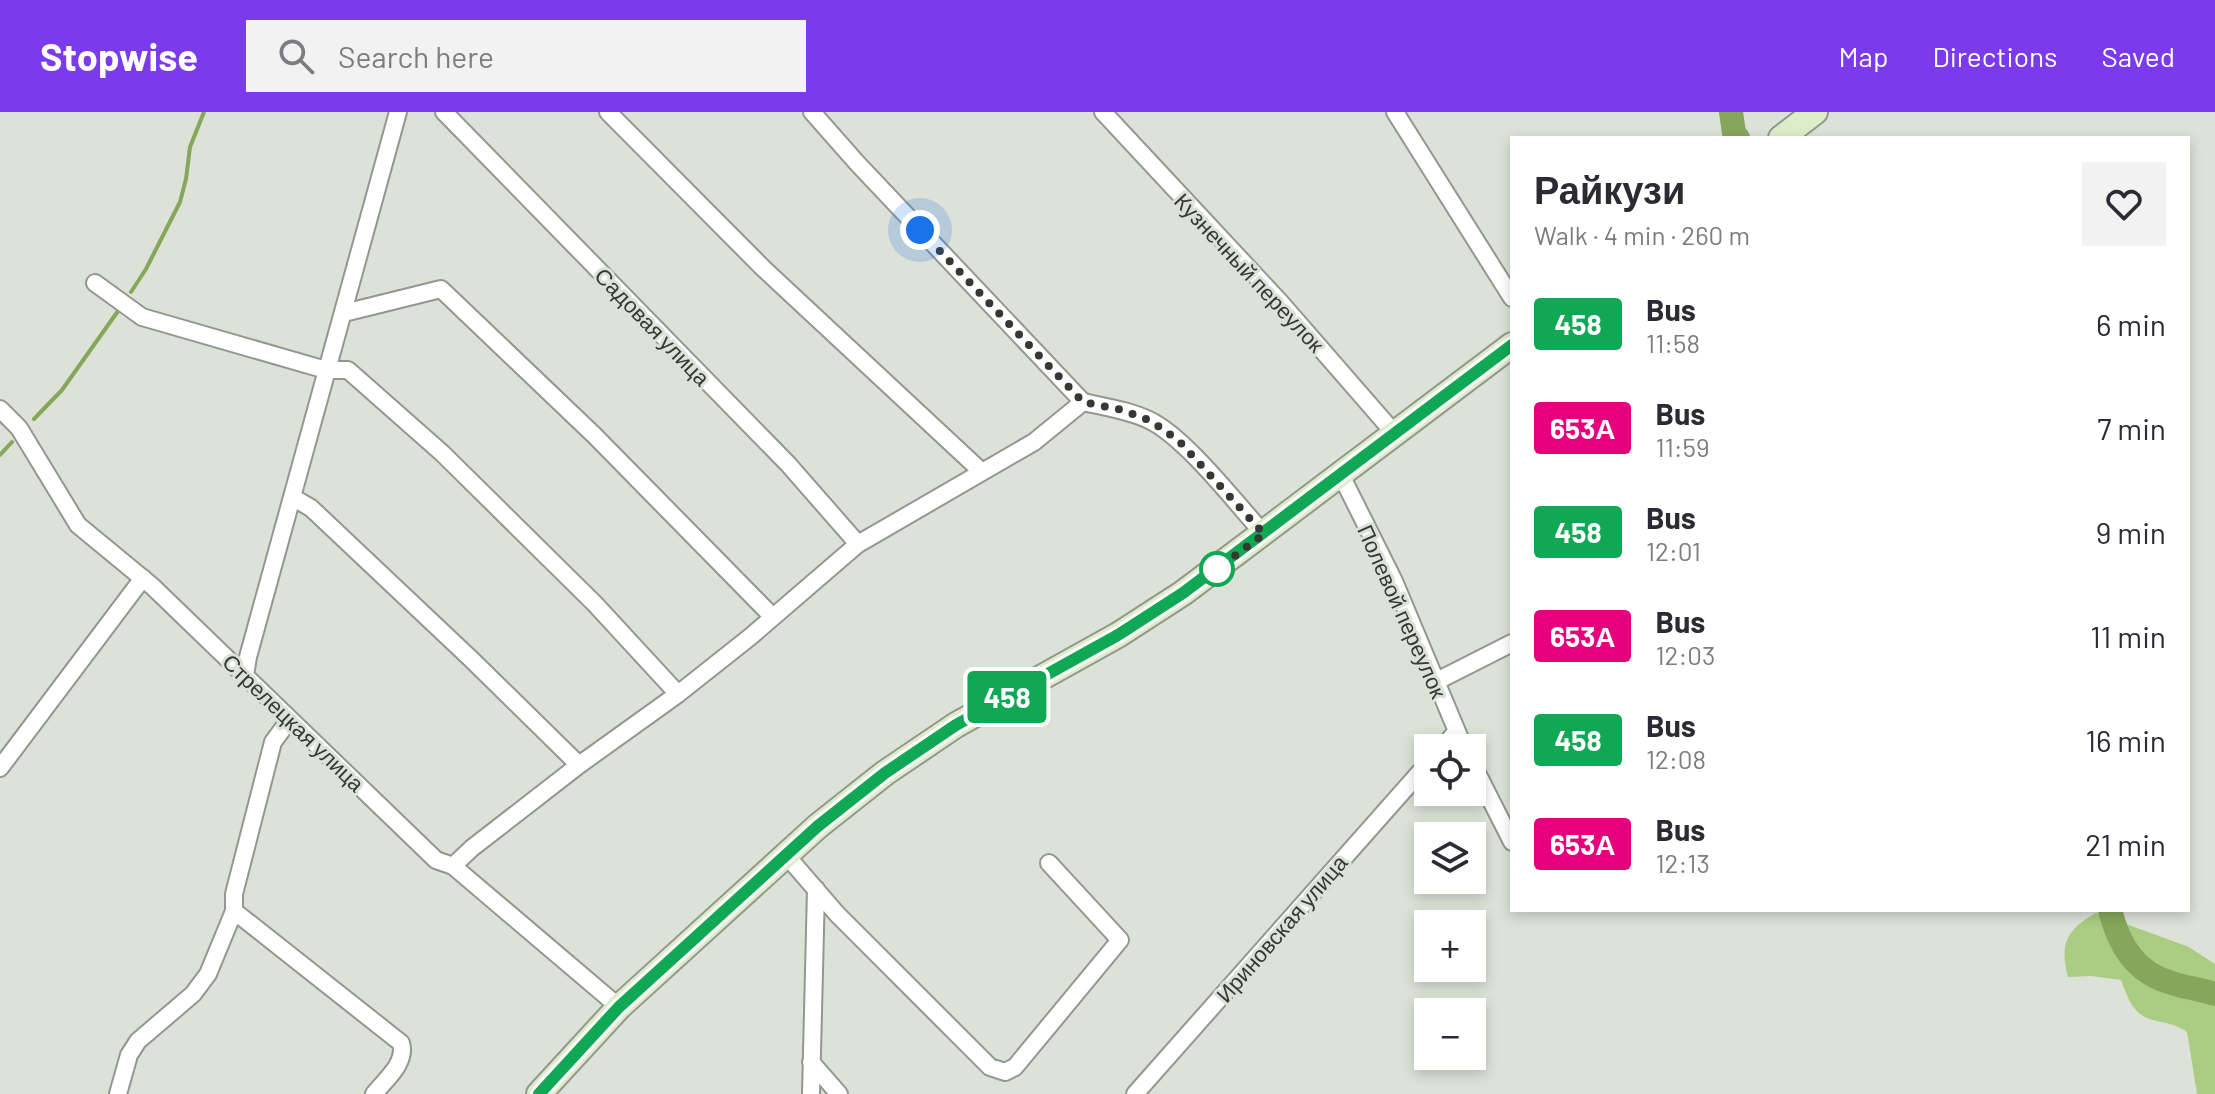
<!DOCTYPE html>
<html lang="en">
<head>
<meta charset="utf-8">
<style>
  :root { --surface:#fff; --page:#f2f2f3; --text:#2b2b33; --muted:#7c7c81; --accent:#7c3aed }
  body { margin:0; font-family:Barlow,sans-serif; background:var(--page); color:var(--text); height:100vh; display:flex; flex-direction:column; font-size:30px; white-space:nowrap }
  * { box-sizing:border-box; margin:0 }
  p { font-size:26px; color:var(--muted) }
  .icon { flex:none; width:44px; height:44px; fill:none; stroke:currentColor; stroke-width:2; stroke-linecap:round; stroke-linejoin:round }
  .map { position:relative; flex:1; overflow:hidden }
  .details { position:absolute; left:1510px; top:24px; width:680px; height:776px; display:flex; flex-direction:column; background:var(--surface); border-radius:0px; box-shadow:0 4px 12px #0003 }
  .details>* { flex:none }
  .badge { padding:0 16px; border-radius:6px; font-size:28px; line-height:52px }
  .controls { position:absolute; left:1414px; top:622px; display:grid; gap:16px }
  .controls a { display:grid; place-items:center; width:72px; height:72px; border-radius:0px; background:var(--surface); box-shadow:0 4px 12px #0003; font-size:40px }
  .you { position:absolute; width:40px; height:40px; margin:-20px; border:6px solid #fff; border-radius:50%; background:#1a73e8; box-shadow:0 0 0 12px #1a73e833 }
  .map>.badge { position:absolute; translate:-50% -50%; box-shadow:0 0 0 4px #fff }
  .round { display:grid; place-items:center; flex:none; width:84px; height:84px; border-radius:0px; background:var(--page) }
  .head { display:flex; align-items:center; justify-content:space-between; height:136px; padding:0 24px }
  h1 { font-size:38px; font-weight:600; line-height:60px }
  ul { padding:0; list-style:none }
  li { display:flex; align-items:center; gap:24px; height:104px; padding:0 24px }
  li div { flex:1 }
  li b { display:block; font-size:30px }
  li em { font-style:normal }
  li .badge { min-width:88px; font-weight:700; text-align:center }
  header { display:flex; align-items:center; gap:48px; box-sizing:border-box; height:112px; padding:0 40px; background:var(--accent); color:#fff }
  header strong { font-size:38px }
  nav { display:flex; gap:44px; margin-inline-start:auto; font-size:28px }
  .search { width:560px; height:72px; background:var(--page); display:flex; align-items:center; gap:20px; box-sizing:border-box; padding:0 28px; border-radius:0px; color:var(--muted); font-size:30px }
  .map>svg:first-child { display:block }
  .green { fill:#abcd83 }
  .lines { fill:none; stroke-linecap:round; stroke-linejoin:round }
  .stream { stroke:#86a75b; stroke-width:4 }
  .river { stroke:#86a75b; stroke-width:24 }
  .minor-casing { stroke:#93978f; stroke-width:20 }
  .secondary-casing { stroke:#93978f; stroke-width:28 }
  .minor { stroke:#fff; stroke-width:16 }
  .secondary { stroke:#ddecc9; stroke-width:24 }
  .line-casing { stroke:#fff; stroke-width:18 }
  .line { stroke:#10a855; stroke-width:12 }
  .walk { stroke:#363834; stroke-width:8; stroke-dasharray:0 14.4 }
  .stop-dot { fill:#fff; stroke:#10a855; stroke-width:4 }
  .labels { text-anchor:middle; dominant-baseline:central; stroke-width:6; stroke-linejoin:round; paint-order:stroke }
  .street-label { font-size:22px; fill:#363834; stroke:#dde2d8 }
</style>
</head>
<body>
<header>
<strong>Stopwise</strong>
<div class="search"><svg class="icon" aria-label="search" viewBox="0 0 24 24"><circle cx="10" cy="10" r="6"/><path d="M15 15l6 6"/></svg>Search here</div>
<nav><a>Map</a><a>Directions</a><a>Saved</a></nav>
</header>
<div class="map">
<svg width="2215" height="982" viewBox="0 0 2215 982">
  <rect width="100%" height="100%" fill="#dde2d8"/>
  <path class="green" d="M2096,801L2189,835L2215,852V982H2197L2187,920C2172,909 2159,912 2145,905C2131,898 2126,881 2121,868L2091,864L2068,865C2059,832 2067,817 2096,801Z"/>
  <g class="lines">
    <path class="stream" d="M131,180L146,157L180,90L186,67L190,35L204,0
      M34,307L62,278L118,199
      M0,343L12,330"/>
    <path class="river" d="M1731,0L1734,21L1738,26
      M2110,798C2119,833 2135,861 2172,871C2186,876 2201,877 2215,882"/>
    <g class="minor-casing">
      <path id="minor" d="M444,0L788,352L858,432
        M608,0L763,156L982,360
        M812,0L857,51L1083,290
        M1103,0L1281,191L1395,322
        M1395,0L1512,186
        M95,171L142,205L326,258H348L442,341L595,492L678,582
        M344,201L441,177L594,323L772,504
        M0,297L19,316L78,413L152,474L436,748L453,754L619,895
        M1341,363L1394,469L1464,636
        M292,385L311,396L471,547L579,653
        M245,563L248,545L398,0
        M1435,570L1512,531
        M1442,636L1456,620
        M1472,651L1512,730
        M0,656L143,466
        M786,743L837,802L990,955L1005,960L1015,955L1120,828L1049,751
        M453,754L472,736L579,653L678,582L750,525L858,432L1034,330L1083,290C1105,295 1128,298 1149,308C1185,325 1235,390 1264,422
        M234,799L401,931C407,951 385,968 374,982
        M811,950L839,982
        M118,982L129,943L138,929L193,882L208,862L234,799V782L273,630L290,607
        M811,982L816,777
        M1135,982L1428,651"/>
    </g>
    <g class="secondary-casing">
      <path id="secondary" d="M1781,26L1815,0
        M539,982L619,895L818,714L885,661L956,613L1118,523L1183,481L1512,233"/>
    </g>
    <use href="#minor" class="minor"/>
    <use href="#secondary" class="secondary"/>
  </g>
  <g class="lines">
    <g class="line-casing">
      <path id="line" d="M539,982L619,895L818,714L885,661L956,613L1118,523L1183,481L1512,233"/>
    </g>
    <use href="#line" class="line"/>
    <path class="walk" d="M920,118L1083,290L1122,298L1151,309L1179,329L1264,422L1217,457"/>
  </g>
  <circle class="stop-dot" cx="1217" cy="457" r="16"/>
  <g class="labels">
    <g class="street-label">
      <text transform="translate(1250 160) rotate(47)">Кузнечный переулок</text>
      <text transform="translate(653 214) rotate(46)">Садовая улица</text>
      <text transform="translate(1403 499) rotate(66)">Полевой переулок</text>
      <text transform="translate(294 610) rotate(44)">Стрелецкая улица</text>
      <text transform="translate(1281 816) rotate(-49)">Ириновская улица</text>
    </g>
  </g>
</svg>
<div class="controls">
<a><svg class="icon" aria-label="locate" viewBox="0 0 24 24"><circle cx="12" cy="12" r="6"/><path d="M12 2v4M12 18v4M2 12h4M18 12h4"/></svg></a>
<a><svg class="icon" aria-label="layers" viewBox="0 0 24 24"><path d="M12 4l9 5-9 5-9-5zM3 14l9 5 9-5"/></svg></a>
<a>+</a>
<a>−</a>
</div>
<div class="you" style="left:920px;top:118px"></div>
<b class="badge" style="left:1007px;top:585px;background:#10a855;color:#fff">458</b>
<section class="details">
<div class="head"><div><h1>Райкузи</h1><p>Walk · 4 min · 260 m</p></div><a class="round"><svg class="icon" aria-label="heart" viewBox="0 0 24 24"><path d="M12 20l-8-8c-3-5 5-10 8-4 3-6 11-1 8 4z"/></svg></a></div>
<ul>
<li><span class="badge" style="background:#10a855;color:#fff">458</span><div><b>Bus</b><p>11:58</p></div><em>6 min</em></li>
<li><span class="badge" style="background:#e6007e;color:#fff">653А</span><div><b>Bus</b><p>11:59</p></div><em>7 min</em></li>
<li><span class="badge" style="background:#10a855;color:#fff">458</span><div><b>Bus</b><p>12:01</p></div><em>9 min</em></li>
<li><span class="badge" style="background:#e6007e;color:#fff">653А</span><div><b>Bus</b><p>12:03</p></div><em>11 min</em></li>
<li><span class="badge" style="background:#10a855;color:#fff">458</span><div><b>Bus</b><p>12:08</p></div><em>16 min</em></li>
<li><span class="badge" style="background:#e6007e;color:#fff">653А</span><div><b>Bus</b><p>12:13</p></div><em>21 min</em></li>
</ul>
</section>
</div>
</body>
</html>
